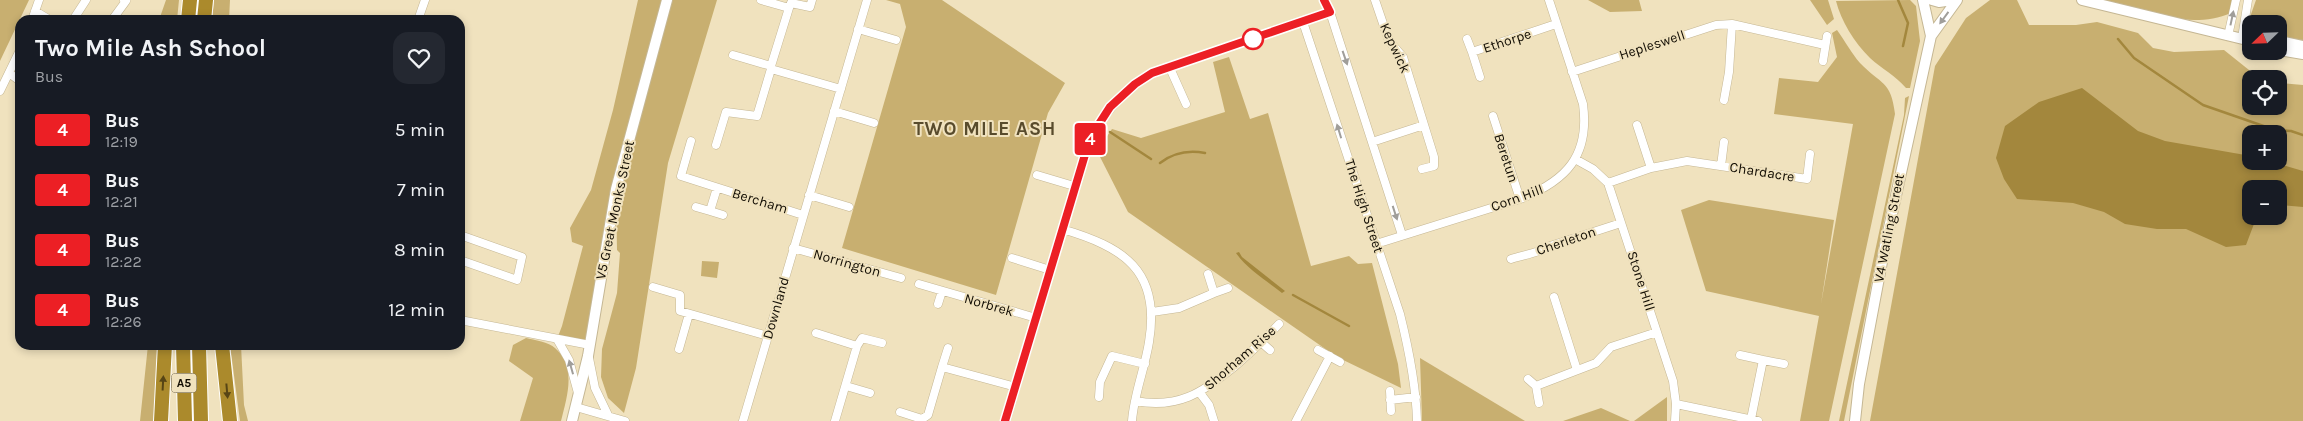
<!DOCTYPE html>
<html lang="en">
<head>
<meta charset="utf-8">
<style>
  :root { --surface:#171b24; --page:#242831; --text:#f1f3f6; --muted:#9ea1a6 }
  body { margin:0; font-family:Karla,sans-serif; background:var(--page); color:var(--text); height:100vh; display:flex; flex-direction:column; font-size:19px; white-space:nowrap }
  * { box-sizing:border-box; margin:0 }
  p { font-size:16px; color:var(--muted) }
  .icon { flex:none; width:28px; height:28px; fill:none; stroke:currentColor; stroke-width:2; stroke-linecap:round; stroke-linejoin:round }
  .map { position:relative; flex:1; overflow:hidden }
  .panel { position:absolute; left:15px; top:15px; width:450px; height:335px; display:flex; flex-direction:column; background:var(--surface); border-radius:15px; box-shadow:0 2px 8px #0003 }
  .panel>* { flex:none }
  .badge { padding:0 10px; border-radius:4px; font-size:18px; line-height:32px }
  .needle { width:32px; rotate:247deg }
  .tools { position:absolute; left:2242px; top:15px; display:grid; gap:10px }
  .tools a { display:grid; place-items:center; width:45px; height:45px; border-radius:10px; background:var(--surface); box-shadow:0 2px 8px #0003; font-size:25px }
  .map>.badge { position:absolute; translate:-50% -50%; box-shadow:0 0 0 2px #fff }
  .round { display:grid; place-items:center; flex:none; width:52px; height:52px; border-radius:15px; background:var(--page) }
  .headline { display:flex; align-items:center; justify-content:space-between; height:85px; padding:0 20px }
  h1 { font-size:24px; font-weight:700; line-height:38px }
  ul { padding:0; list-style:none }
  li { display:flex; align-items:center; gap:15px; height:60px; padding:0 20px }
  li div { flex:1 }
  li b { display:block; font-size:19px }
  li em { font-style:normal }
  li .badge { min-width:55px; font-weight:700; text-align:center }
  .map>svg:first-child { display:block }
  .green { fill:#c8af70; fill-rule:evenodd }
  .water { fill:#a3873d }
  .lines { fill:none; stroke-linecap:round; stroke-linejoin:round }
  .stream { stroke:#a3873d; stroke-width:2.5 }
  .street-casing { stroke:#c5b794; stroke-width:9 }
  .secondary-casing { stroke:#c5b794; stroke-width:12 }
  .highway-casing { stroke:#fff; stroke-width:16 }
  .street { stroke:#fff; stroke-width:8 }
  .secondary { stroke:#fff; stroke-width:10 }
  .highway { stroke:#ab8a2c; stroke-width:14 }
  .oneway { fill:#a09e9a }
  .oneway2 { fill:#574515 }
  .line-casing { stroke:#fff; stroke-width:11 }
  .line { stroke:#ec1f25; stroke-width:8 }
  .stop-dot { fill:#fff; stroke:#ec1f25; stroke-width:2.5 }
  .labels { text-anchor:middle; dominant-baseline:central; stroke-width:4; stroke-linejoin:round; paint-order:stroke }
  .shield { fill:#f0e2be; stroke:#554d3b; stroke-width:1 }
  .shield-label { font-size:12px; font-weight:bold; fill:#120d03 }
  .street-label { font-size:14px; fill:#120d03; stroke:#f0e2be }
  .district-label { font-size:19px; font-weight:bold; letter-spacing:1px; fill:#584b2c; stroke:#f0e2be }
</style>
</head>
<body>
<div class="map">
<svg width="2303" height="421" viewBox="0 0 2303 421">
  <rect width="100%" height="100%" fill="#f0e2be"/>
  <path class="green" d="M0,0H29L0,61Z
    M166,0H179L177,20H159Z
    M214,0H230L229,20H212Z
    M638,0H717L668,163L636,368L624,413L608,398L601,377L602,349L617,293L620,253L617,250L616,193L590,345L557,339L562,326L583,246L572,242L570,228L591,190L613,110Z
    M886,0H942L1065,83L1048,113L996,295L842,248L906,27L900,4Z
    M1588,0H1639L1642,11L1610,12Z
    M1810,0H1828L1834,19L1827,25Z
    M1910,0L1916,6L1920,41L1910,88H1906C1895,75 1882,69 1870,58C1854,42 1841,21 1836,1Z
    M1990,0H2017L2029,25H2076L2097,22L2138,33L2153,48L2174,52L2224,50L2254,74L2267,79H2251V106H2279V83L2303,85V421H1870L1935,66L1966,18ZM2251,134H2279V161H2251ZM2251,189H2279V216H2251Z
    M2099,0H2235L2231,13C2189,31 2142,10 2099,0Z
    M2256,0H2303V47L2279,41V24H2252L2249,20Z
    M1837,30C1845,41 1852,54 1860,63C1881,85 1891,80 1895,114L1829,421H1800L1819,316L1706,291L1681,210L1709,200L1834,220L1821,304L1853,124L1774,114L1779,78L1818,82L1837,57L1832,33Z
    M1229,57L1250,119L1268,113L1311,266L1349,256L1358,264L1372,263L1398,364L1401,388L1337,357L1128,212L1097,151L1112,129L1141,138L1225,112L1213,62Z
    M1909,96L1844,421H1839L1904,115L1905,98Z
    M702,261L719,262L717,278L701,276Z
    M526,338C534,340 549,342 555,348C577,367 567,397 561,421H520L533,378L509,361L513,345Z
    M148,345H158L154,421H140Z
    M230,345H241L244,405L248,421H240Z
    M1420,358L1525,421H1422Z
    M1667,397V421H1634Z
    M1601,408L1630,421H1563Z"/>
  <path class="water" d="M2082,88L2138,131L2165,141L2251,156V161H2269L2303,171V207L2279,205V189H2251V216H2257L2246,245L2226,247L2186,229H2157L2125,224L2104,212L2073,203L2017,199L2004,179L1996,158L2005,126L2039,102Z
    M1239,252L1242,257L1285,291L1282,293C1267,281 1247,269 1236,253Z"/>
  <g class="lines">
    <path class="stream" d="M1898,0L1908,23L1903,46
      M2118,39L2134,58L2203,105L2275,130L2291,131L2303,135
      M1110,132L1151,159
      M1160,163C1173,153 1189,150 1205,153
      M1293,295L1349,326"/>
    <g class="street-casing">
      <path id="street" d="M761,0L789,8L771,66
        M1324,0L1330,12L1402,235
        M1375,0L1389,41L1403,57L1434,157V166L1422,169
        M789,8L791,3L810,7L812,0
        M35,11L50,20
        M32,20L39,0
        M73,20L86,0
        M112,20L126,1L124,0
        M418,20L425,0
        M1303,22L1400,314C1409,350 1416,384 1417,421
        M858,29L896,40
        M2228,36L2236,0
        M2242,38L2248,0
        M1467,39L1472,52L1556,24
        M1472,52L1480,77
        M733,55L771,66V69
        M1823,61L1827,36
        M1169,66L1186,104
        M1572,72L1716,25L1732,24L1825,45
        M9,73L20,81
        M0,91L20,50
        M1724,100L1729,72L1732,24
        M834,111L874,123
        M1493,116L1520,199
        M691,141L681,176L803,215
        M1372,142L1424,125
        M716,145L726,112L757,116L771,69L841,89
        M1575,159L1593,169L1608,183L1673,381L1676,404L1675,421
        M1721,166L1724,142
        M1651,168L1687,161L1807,179L1810,154
        M1037,175L1074,186
        M1608,183L1651,168L1637,125
        M717,188L710,211L723,215
        M809,195L849,207
        M696,207L710,211
        M1062,229C1123,247 1161,270 1149,342C1145,368 1134,394 1132,421
        M460,235L522,257L517,280L460,260
        M1376,244L1520,199C1566,181 1590,156 1583,104L1549,0
        M793,248L901,278
        M1012,258L1050,270
        M1511,259C1523,255 1536,254 1547,247L1621,223
        M919,284L1036,318
        M653,287L680,295V311L768,336
        M1214,293L1228,288
        M1554,297L1577,370
        M938,304L942,291
        M1152,312L1179,308L1214,293L1208,274
        M460,320L590,345
        M816,333L857,346L835,421
        M557,339L569,360L578,393
        M1262,343L1270,350
        M857,346L862,338L882,343
        M948,348L942,367L1016,387
        M679,349L689,314
        M1318,350L1340,362
        M1740,355L1763,360
        M589,358L595,388L608,415
        M1528,379L1536,386
        M846,386L870,393
        M1390,391L1391,411
        M1200,393L1209,405L1214,421
        M1099,397L1100,382L1112,356L1145,364
        M1390,400L1416,397
        M1135,401C1178,409 1202,393 1234,367C1250,353 1265,339 1279,324
        M1539,403L1536,386L1596,363L1611,347L1657,332
        M1676,404L1758,421
        M576,407L625,421
        M900,412L922,419L928,415L942,367
        M1751,419L1763,360L1784,364
        M743,421L867,0
        M1006,421L1090,138C1106,110 1125,90 1152,73L1330,12
        M1296,421L1330,356"/>
    </g>
    <g class="secondary-casing">
      <path id="secondary" d="M1923,0L1931,36
        M1932,0L1939,2L1952,0
        M2082,0L2251,41
        M2279,41L2303,46
        M2279,50L2303,54
        M572,421L588,356L616,189L667,0
        M1855,421L1859,384L1885,246L1931,36L1957,0"/>
    </g>
    <g class="highway-casing">
      <path id="highway" d="M188,20L190,0
        M204,20L206,0
        M183,345L185,421
        M199,345L201,421
        M222,345L230,421
        M161,421L165,345"/>
    </g>
    <use href="#street" class="street"/>
    <use href="#secondary" class="secondary"/>
    <use href="#highway" class="highway"/>
  </g>
  <defs><path id="oneway-solid" d="M-6-.8H1V-3.2L6.5 0L1 3.2V.8H-6Z" transform="scale(1.25)"/></defs>
  <g class="oneway">
    <use href="#oneway-solid" transform="translate(1944 18) rotate(126)"/>
    <use href="#oneway-solid" transform="translate(2232 18) rotate(-78)"/>
    <use href="#oneway-solid" transform="translate(1345 58) rotate(71)"/>
    <use href="#oneway-solid" transform="translate(1339 131) rotate(-107)"/>
    <use href="#oneway-solid" transform="translate(1395 213) rotate(72)"/>
    <use href="#oneway-solid" transform="translate(571 367) rotate(-106)"/>
  </g>
  <g class="oneway2">
    <use href="#oneway-solid" transform="translate(163 383) rotate(-87)"/>
    <use href="#oneway-solid" transform="translate(227 391) rotate(85)"/>
  </g>
  <g class="lines">
    <g class="line-casing">
      <path id="line" d="M1005,421L1090,138L1110,107L1135,84L1152,73L1330,12L1324,0"/>
    </g>
    <use href="#line" class="line"/>
  </g>
  <circle class="stop-dot" cx="1253" cy="39" r="10"/>
  <g class="labels">
    <rect class="shield" x="171.5" y="373.5" width="25" height="19" rx="4"/>
    <g class="shield-label">
      <text x="184" y="383">A5</text>
    </g>
    <g class="street-label">
      <text transform="translate(1507 41) rotate(-18)">Ethorpe</text>
      <text transform="translate(1652 45) rotate(-18)">Hepleswell</text>
      <text transform="translate(1395 48) rotate(65)">Kepwick</text>
      <text transform="translate(1506 158) rotate(72)">Beretun</text>
      <text transform="translate(1762 172) rotate(9)">Chardacre</text>
      <text transform="translate(1517 198) rotate(-20)">Corn Hill</text>
      <text transform="translate(760 201) rotate(17)">Bercham</text>
      <text transform="translate(1364 206) rotate(72)">The High Street</text>
      <text transform="translate(615 210) rotate(-78)">V5 Great Monks Street</text>
      <text transform="translate(1889 228) rotate(-79)">V4 Watling Street</text>
      <text transform="translate(1566 241) rotate(-19)">Cherleton</text>
      <text transform="translate(847 263) rotate(16)">Norrington</text>
      <text transform="translate(1641 281) rotate(72)">Stone Hill</text>
      <text transform="translate(989 305) rotate(16)">Norbrek</text>
      <text transform="translate(776 308) rotate(-74)">Downland</text>
      <text transform="translate(1240 358) rotate(-41)">Shorham Rise</text>
    </g>
    <g class="district-label">
      <text x="985" y="129">TWO MILE ASH</text>
    </g>
  </g>
</svg>
<div class="tools">
<a><svg class="needle" viewBox="-14 -14 28 28"><path d="M0-13l5 13h-10z" fill="#e53935"/><path d="M0 13l5-13h-10z" fill="#9ea1a6"/></svg></a>
<a><svg class="icon" aria-label="locate" viewBox="0 0 24 24"><circle cx="12" cy="12" r="6"/><path d="M12 2v4M12 18v4M2 12h4M18 12h4"/></svg></a>
<a>+</a>
<a>−</a>
</div>
<b class="badge" style="left:1090px;top:139px;background:#ec1f25;color:#fff">4</b>
<section class="panel">
<div class="headline"><div><h1>Two Mile Ash School</h1><p>Bus</p></div><a class="round"><svg class="icon" aria-label="heart" viewBox="0 0 24 24"><path d="M12 20l-8-8c-3-5 5-10 8-4 3-6 11-1 8 4z"/></svg></a></div>
<ul>
<li><span class="badge" style="background:#ec1f25;color:#fff">4</span><div><b>Bus</b><p>12:19</p></div><em>5 min</em></li>
<li><span class="badge" style="background:#ec1f25;color:#fff">4</span><div><b>Bus</b><p>12:21</p></div><em>7 min</em></li>
<li><span class="badge" style="background:#ec1f25;color:#fff">4</span><div><b>Bus</b><p>12:22</p></div><em>8 min</em></li>
<li><span class="badge" style="background:#ec1f25;color:#fff">4</span><div><b>Bus</b><p>12:26</p></div><em>12 min</em></li>
</ul>
</section>
</div>
</body>
</html>
